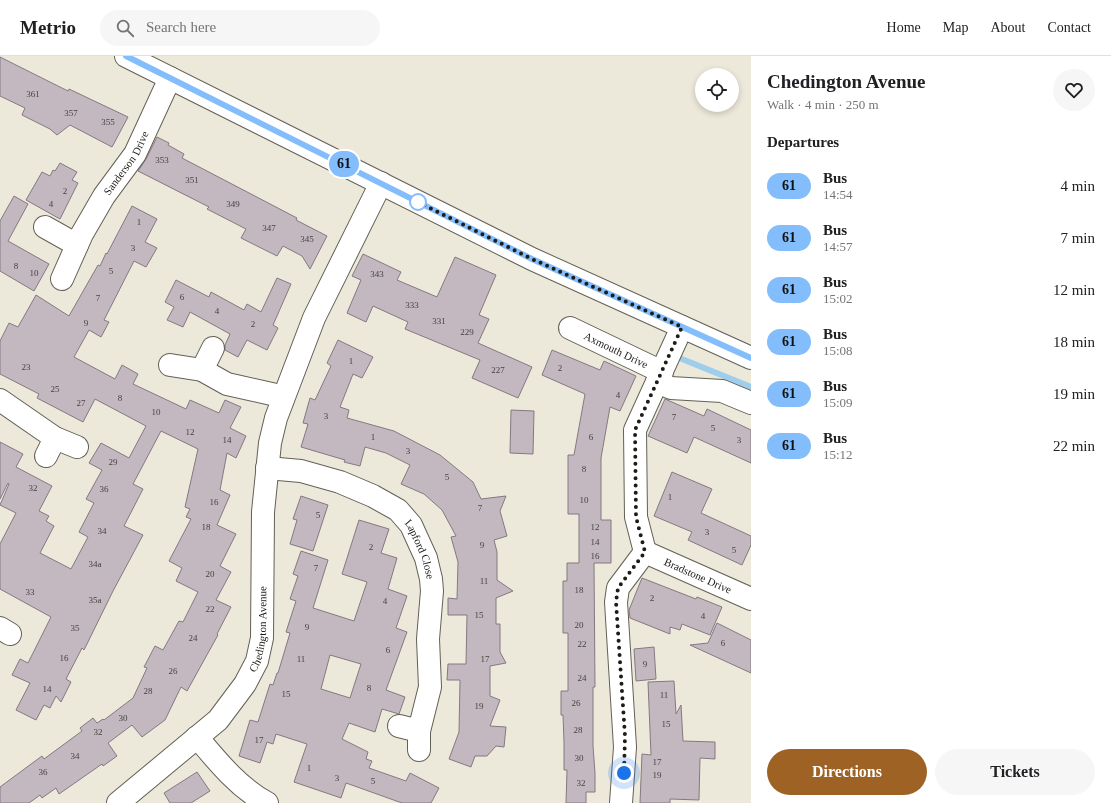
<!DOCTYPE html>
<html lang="en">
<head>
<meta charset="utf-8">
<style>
  :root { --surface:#fff; --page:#f6f6f6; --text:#202124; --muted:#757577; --line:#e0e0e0; --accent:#9f6225 }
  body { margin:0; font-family:Georgia,serif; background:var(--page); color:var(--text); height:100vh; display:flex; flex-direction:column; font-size:15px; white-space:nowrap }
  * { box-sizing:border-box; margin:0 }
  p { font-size:13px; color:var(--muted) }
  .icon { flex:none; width:22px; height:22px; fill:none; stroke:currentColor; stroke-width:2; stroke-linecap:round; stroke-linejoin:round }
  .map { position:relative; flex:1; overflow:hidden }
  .details { display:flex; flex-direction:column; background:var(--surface); width:360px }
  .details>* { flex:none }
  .badge { padding:0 8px; border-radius:13px; font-size:14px; line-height:26px }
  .buttons { position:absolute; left:695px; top:12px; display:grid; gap:8px }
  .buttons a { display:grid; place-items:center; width:44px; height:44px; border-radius:50%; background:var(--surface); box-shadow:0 2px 6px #0003; font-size:20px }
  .you { position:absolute; width:20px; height:20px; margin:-10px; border:3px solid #fff; border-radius:50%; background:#1a73e8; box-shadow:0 0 0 6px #1a73e833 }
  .map>.badge { position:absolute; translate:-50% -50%; box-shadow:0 0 0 2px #fff }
  h2 { padding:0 16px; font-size:15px; line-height:36px }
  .round { display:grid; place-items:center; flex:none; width:42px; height:42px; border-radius:21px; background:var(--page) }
  .head { display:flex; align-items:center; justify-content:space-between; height:68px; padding:0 16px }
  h1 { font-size:19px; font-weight:600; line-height:30px }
  .primary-button { display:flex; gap:8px; margin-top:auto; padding:8px 16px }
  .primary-button a { flex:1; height:46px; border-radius:24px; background:var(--accent); color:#fff; font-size:16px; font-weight:600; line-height:46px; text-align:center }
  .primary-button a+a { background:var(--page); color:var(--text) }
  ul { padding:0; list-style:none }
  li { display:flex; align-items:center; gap:12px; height:52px; padding:0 16px }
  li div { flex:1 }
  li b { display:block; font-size:15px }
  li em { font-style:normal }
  li .badge { min-width:44px; font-weight:700; text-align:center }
  header { display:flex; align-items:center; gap:24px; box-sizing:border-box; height:56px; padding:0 20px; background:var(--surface); border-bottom:1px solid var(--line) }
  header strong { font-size:19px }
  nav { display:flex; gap:22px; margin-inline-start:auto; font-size:14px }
  .search { width:280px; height:36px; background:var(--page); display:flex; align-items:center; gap:10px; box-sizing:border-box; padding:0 14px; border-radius:22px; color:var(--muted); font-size:15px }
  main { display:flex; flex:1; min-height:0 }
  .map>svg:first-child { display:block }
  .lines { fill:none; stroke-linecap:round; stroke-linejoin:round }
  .stream { stroke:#9eceeb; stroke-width:6 }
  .building { fill:#c3b7c0; stroke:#847981; fill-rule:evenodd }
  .minor-casing { stroke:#636055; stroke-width:24 }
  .minor { stroke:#fff; stroke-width:22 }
  .line-casing { stroke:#fff; stroke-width:9 }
  .line { stroke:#83bdfb; stroke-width:6 }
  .walk { stroke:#1d1c18; stroke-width:4; stroke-dasharray:0 7.2 }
  .stop-dot { fill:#fff; stroke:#83bdfb; stroke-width:2 }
  .labels { text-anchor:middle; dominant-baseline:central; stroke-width:3.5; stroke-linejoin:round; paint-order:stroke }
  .number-label { font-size:9px; fill:#464342 }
  .street-label { font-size:11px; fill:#1d1c18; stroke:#f9f6e8 }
</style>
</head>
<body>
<header>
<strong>Metrio</strong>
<div class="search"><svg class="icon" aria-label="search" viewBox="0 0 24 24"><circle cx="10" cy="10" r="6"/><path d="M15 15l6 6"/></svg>Search here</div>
<nav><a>Home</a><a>Map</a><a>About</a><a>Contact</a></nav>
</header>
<main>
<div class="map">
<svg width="751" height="747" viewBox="0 0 751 747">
  <rect width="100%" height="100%" fill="#ece9db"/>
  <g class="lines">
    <path class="stream" d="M682,303L751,331"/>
  </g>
  <path class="building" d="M0,1L68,35L69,33L128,61L112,91L70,69L57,79L50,73L22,59L25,52L0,40Z
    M157,81L169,87L168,89L184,98L182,102L297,162L296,164L327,180L310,213L302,200L283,190L277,200L241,182L246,173L207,153L209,151L138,115L146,103Z
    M60,107L77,116L72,124L78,127L60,163L26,144L42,116L50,120L53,114L55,115Z
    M14,140L28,148L8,185L49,208L34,235L0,215V165Z
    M132,150L157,163L145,186L157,192L146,211L134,205L104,264L109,266L101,281L89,274L74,301L115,323L122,309L138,318L133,328L186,353L190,344L219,357L225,344L241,351L230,372L246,380L236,402L227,397L220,434L230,439L217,469L236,478L220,510L231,516L216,544L231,551L217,578L218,579L187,635L181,631L165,664L142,681L132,669L108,687L117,700L103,710L102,708L59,738L56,732L42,742L40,739L29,747H0V731L42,700L44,703L82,675L80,672L93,662L97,667L103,663L104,664L133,642L147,612L144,611L155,590L163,594L179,565L183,566L198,536L176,525L182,512L169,505L191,463L186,461L190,453L185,451L198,393L161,375L133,428L143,433L124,470L143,479L113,535L84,594L82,592L66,623L71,626L61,646L56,640L50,652L44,649L36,664L16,654L30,627L12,619L20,603L28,607L51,561L0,533V488L16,457L0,449L9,428L8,427L0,443V386L23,398L16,411L52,430L39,455L49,460L46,465L54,470L40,497L71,513L88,481L79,476L94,447L86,443L102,414L89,407L101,387L129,402L146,370L95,343L83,366L37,342L39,338L0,318V285L9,267L18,271L36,239L69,260L98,209L100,210L106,197L107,198Z
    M363,198L401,216L397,224L437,241L455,201L496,219L479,259L489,263L478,287L532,311L518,342L472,322L480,304L405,273L408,266L373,250L366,266L347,257L361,224L352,220Z
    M277,222L291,228L273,269L278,272L267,294L247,284L238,301L225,294V289L230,278L190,256L183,271L167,264L174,251L165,246L176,224L209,241L211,236L244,254L247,248L261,256Z
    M338,284L373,301L362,322L353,318L340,351L349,354L347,362L394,375L440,399L473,426L481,443L506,440L500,455L507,480L494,484L497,496V524L513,535L496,542V568H500V596L506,607L490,610V640L500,644L490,670L506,671L504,691L496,690L487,700H475L471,711L449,703L459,676L460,624H447L448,608H466L467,559H448V542L457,543L458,506L451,481L456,480L442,454L424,438L401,428L410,409L386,397L365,391L360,410L344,406L345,404L301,391L308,368L303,367L310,342L315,344L331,310L327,307Z
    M552,294L600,314L604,305L636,320L620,355L610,351L601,402V464H611V507H594L595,631H593V690L595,717V736H586V747H566L567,714H564V686L563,659H561V635H568V577H563V525H567V507H579V458H568V399H574L585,338L542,319Z
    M665,343L704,360L707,353L751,374V407L694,381L687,397L648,380Z
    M511,354L534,355L533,398L510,397Z
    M672,416L712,433L701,457L751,480V489L742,509L688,484L692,476L654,460Z
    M301,440L328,449L313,495L290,488L297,464L293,463Z
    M359,464L389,473L381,497L397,502L388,533L407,540L396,572L407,576L386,634L405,641L399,658L382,653L375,676L349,667L342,683L368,696L366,703L372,705L369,712L406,725L410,717L439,732L431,747H402L346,727L341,742L294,726L307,688L276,678L273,688L267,686L260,707L239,700L250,664L258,666L270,628L273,629L277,617H278L290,577L286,576L296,545L290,543L298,520L293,518L301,495L328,504L313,552L354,565L367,526L342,518ZM330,599L361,608L350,642L321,633Z
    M642,522L696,543L697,541L722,551L710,579L682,568L680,574L670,571V578L630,562L629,554Z
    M717,567L751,584V617L690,589L708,587Z
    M654,591L656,623L636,625L634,593Z
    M674,625L676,658L681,649L683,685L715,686V703L700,702L699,744L670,743V747H640L642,698L651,699L648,626Z
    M197,716L210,735L191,747H170L164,737Z"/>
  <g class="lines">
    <g class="minor-casing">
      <g id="minor">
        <path d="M126,0L532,203L751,302"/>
        <path d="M45,171L77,189"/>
        <path id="s1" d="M62,223L82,178L104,140L135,98L170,22"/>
        <path id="s2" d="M570,272L662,316"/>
        <path d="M170,309L202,314L227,328L276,339L283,343"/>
        <path d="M202,314L213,292"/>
        <path d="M657,326L671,332L722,335L751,347"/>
        <path d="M0,344L55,382L77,391"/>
        <path d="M46,400L55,382"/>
        <path id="s3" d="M267,412L301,415L340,426L373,440L398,454L411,469L426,502L431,523L432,535L428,583L430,631L419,675V694"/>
        <path id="s4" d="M645,496L751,543"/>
        <path d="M0,572L10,578"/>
        <path d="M399,670L419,675"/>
        <path d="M197,681C217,705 239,732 267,747"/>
        <path id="s5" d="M118,747L218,664L245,628L257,605L262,582L263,456L270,387L276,362L314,262L381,127"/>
        <path d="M621,747L625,691L616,546L618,532L645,496L636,461L635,374L682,271"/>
      </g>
    </g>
    <use href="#minor" class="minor"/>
  </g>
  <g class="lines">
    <g class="line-casing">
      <path id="line" d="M126,0L532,203L751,302"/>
    </g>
    <use href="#line" class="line"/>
    <path class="walk" d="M418,146L532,203L682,271L635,374L636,461L645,496L618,532L616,546L625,680L624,717"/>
  </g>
  <circle class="stop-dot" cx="418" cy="146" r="8"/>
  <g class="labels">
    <g class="number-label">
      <text x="33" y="38">361</text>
      <text x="71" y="57">357</text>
      <text x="108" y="66">355</text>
      <text x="162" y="104">353</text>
      <text x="192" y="124">351</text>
      <text x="65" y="135">2</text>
      <text x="51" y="148">4</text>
      <text x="233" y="148">349</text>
      <text x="139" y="166">1</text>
      <text x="269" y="172">347</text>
      <text x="307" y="183">345</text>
      <text x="133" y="192">3</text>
      <text x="16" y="210">8</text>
      <text x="111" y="215">5</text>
      <text x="34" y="217">10</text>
      <text x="377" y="218">343</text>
      <text x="182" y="241">6</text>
      <text x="98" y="242">7</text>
      <text x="412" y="249">333</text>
      <text x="217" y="255">4</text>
      <text x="439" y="265">331</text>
      <text x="86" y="267">9</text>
      <text x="253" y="268">2</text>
      <text x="467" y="276">229</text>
      <text x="351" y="305">1</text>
      <text x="26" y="311">23</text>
      <text x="560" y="312">2</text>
      <text x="498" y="314">227</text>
      <text x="55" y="333">25</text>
      <text x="618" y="339">4</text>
      <text x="120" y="342">8</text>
      <text x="81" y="347">27</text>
      <text x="156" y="356">10</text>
      <text x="326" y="360">3</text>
      <text x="674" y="361">7</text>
      <text x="713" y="372">5</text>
      <text x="190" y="376">12</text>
      <text x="373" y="381">1</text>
      <text x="591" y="381">6</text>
      <text x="227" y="384">14</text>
      <text x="739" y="384">3</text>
      <text x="408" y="395">3</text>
      <text x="113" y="406">29</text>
      <text x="584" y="413">8</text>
      <text x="447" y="421">5</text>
      <text x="33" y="432">32</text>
      <text x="104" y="433">36</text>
      <text x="670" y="441">1</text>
      <text x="584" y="444">10</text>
      <text x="214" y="446">16</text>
      <text x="480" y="452">7</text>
      <text x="318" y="459">5</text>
      <text x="206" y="471">18</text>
      <text x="595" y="471">12</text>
      <text x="102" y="475">34</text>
      <text x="707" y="476">3</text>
      <text x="595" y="486">14</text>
      <text x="482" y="489">9</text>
      <text x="371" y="491">2</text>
      <text x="734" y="494">5</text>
      <text x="595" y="500">16</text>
      <text x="95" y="508">34a</text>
      <text x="316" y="512">7</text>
      <text x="210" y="518">20</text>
      <text x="484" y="525">11</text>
      <text x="579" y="534">18</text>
      <text x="30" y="536">33</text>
      <text x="652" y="542">2</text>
      <text x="95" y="544">35a</text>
      <text x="385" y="545">4</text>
      <text x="210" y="553">22</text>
      <text x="479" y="559">15</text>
      <text x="703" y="560">4</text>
      <text x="579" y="569">20</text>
      <text x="307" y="571">9</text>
      <text x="75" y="572">35</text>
      <text x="193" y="582">24</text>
      <text x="723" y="587">6</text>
      <text x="582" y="588">22</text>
      <text x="388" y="594">6</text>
      <text x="64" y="602">16</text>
      <text x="301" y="603">11</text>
      <text x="485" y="603">17</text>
      <text x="645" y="608">9</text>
      <text x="173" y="615">26</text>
      <text x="582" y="622">24</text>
      <text x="369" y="632">8</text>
      <text x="47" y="633">14</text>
      <text x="148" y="635">28</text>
      <text x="286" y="638">15</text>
      <text x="664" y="639">11</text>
      <text x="576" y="647">26</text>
      <text x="479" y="650">19</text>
      <text x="123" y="662">30</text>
      <text x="666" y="668">15</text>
      <text x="578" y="674">28</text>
      <text x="98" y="676">32</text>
      <text x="259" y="684">17</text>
      <text x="75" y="700">34</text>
      <text x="579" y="702">30</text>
      <text x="657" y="706">17</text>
      <text x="309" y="712">1</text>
      <text x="43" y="716">36</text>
      <text x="657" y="719">19</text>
      <text x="337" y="722">3</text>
      <text x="373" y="725">5</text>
      <text x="581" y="727">32</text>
    </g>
    <g class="street-label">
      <text stroke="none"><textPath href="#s1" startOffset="133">Sanderson Drive</textPath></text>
      <text stroke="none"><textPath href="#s2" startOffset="51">Axmouth Drive</textPath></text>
      <text stroke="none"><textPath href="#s3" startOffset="185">Lapford Close</textPath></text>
      <text stroke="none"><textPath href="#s4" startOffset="58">Bradstone Drive</textPath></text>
      <text stroke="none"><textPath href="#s5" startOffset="233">Chedington Avenue</textPath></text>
    </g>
  </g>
</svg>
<div class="buttons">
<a><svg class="icon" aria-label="locate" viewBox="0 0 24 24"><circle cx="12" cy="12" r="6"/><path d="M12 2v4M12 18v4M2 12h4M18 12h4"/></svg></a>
</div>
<div class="you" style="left:624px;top:717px"></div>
<b class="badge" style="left:344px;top:108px;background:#83bdfb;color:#111">61</b>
</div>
<section class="details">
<div class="head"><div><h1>Chedington Avenue</h1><p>Walk · 4 min · 250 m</p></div><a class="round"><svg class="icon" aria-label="heart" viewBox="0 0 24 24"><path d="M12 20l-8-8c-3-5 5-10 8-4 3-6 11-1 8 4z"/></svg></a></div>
<h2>Departures</h2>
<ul>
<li><span class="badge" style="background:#83bdfb;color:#111">61</span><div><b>Bus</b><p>14:54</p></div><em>4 min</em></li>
<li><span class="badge" style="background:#83bdfb;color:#111">61</span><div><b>Bus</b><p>14:57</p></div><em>7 min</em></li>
<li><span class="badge" style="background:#83bdfb;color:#111">61</span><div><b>Bus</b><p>15:02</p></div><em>12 min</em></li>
<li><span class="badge" style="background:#83bdfb;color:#111">61</span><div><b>Bus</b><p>15:08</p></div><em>18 min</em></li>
<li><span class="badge" style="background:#83bdfb;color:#111">61</span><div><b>Bus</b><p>15:09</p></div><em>19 min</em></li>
<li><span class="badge" style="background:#83bdfb;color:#111">61</span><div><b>Bus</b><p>15:12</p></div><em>22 min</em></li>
</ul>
<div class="primary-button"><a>Directions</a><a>Tickets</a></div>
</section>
</main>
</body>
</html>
